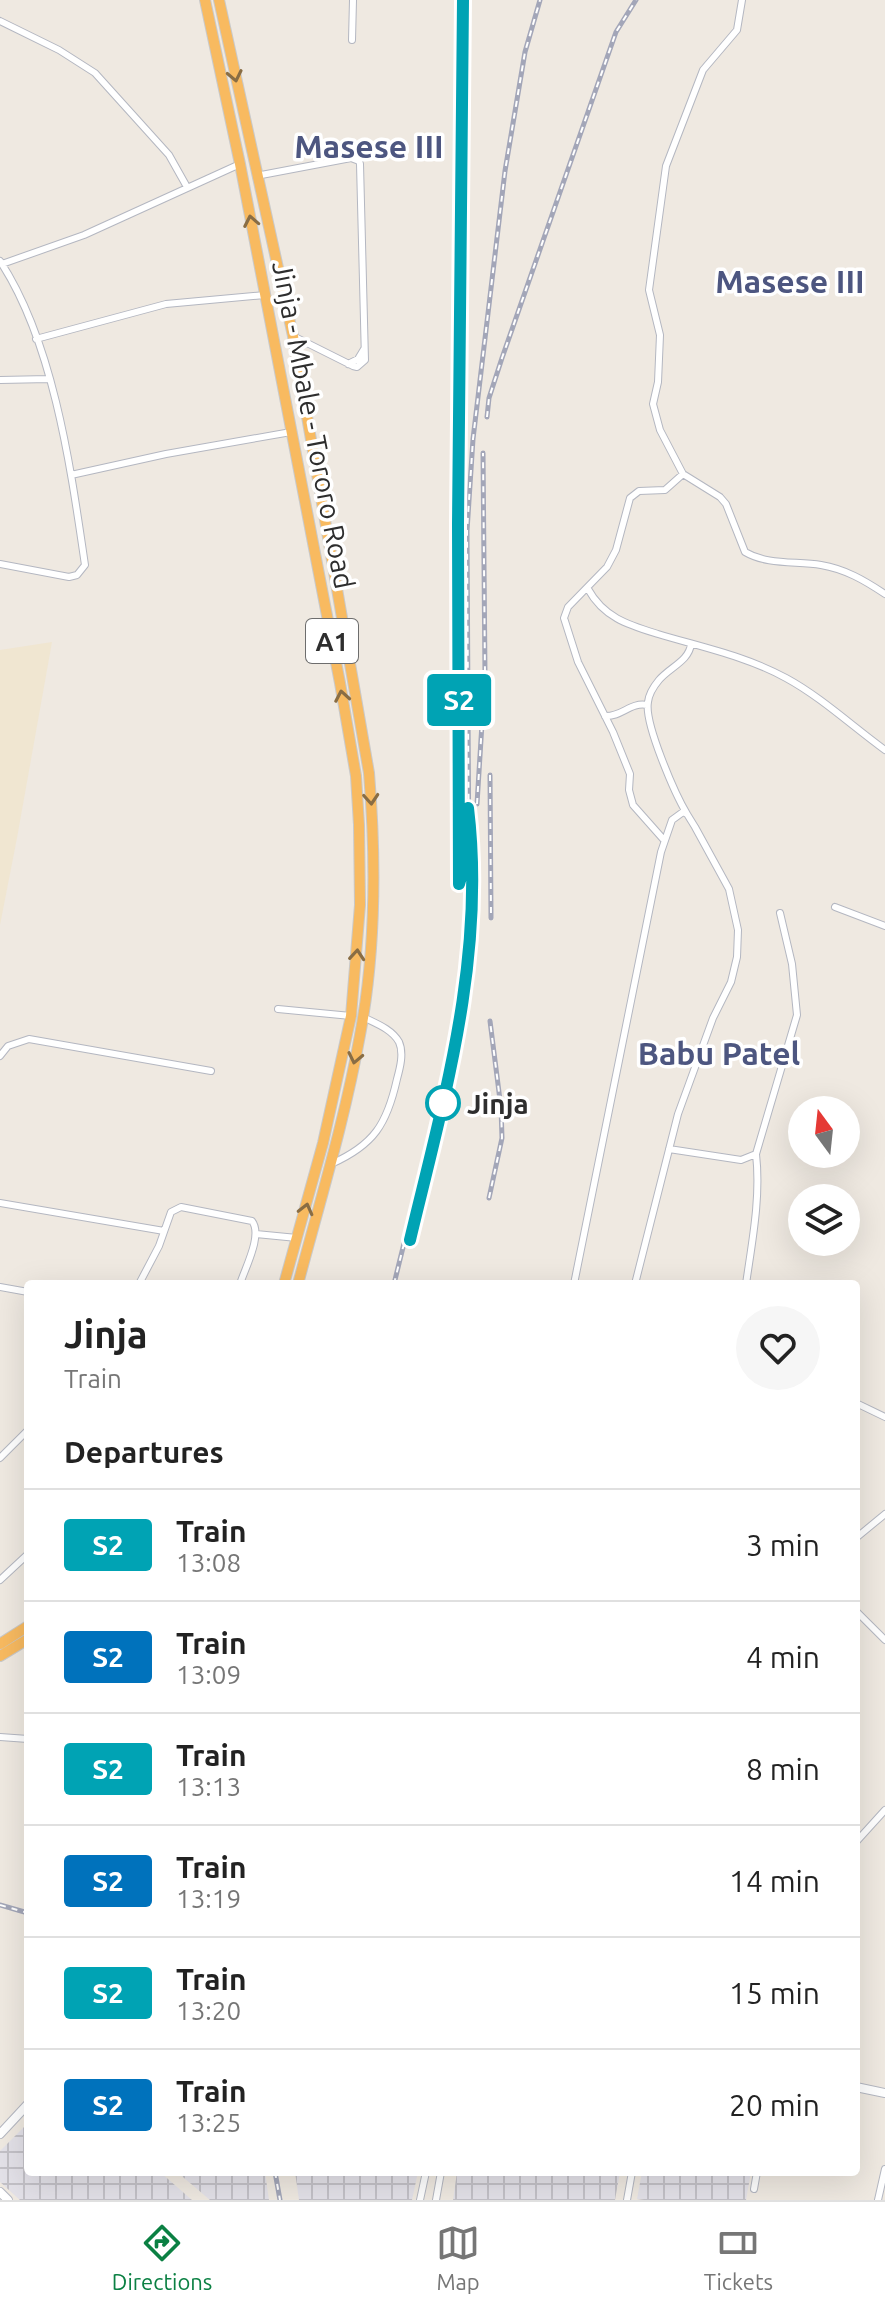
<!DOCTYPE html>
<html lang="en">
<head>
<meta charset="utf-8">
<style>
  :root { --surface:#fff; --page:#f6f6f6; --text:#222; --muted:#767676; --line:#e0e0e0; --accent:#0b8043 }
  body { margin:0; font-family:Ubuntu,sans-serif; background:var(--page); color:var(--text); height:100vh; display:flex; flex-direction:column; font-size:30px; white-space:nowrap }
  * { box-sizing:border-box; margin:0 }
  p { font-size:26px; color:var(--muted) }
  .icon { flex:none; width:44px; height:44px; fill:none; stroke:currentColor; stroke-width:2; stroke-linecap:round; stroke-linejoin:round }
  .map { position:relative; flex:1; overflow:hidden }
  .sheet { position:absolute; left:24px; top:1280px; width:836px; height:896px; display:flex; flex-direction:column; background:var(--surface); border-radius:8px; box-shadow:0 8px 32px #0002 }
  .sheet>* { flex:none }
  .badge { padding:0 16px; border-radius:6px; font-size:28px; line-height:52px }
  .needle { width:52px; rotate:345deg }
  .fabs { position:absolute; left:788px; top:1096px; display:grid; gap:16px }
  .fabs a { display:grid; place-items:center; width:72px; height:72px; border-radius:50%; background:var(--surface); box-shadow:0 8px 32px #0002; font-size:40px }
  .map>.badge { position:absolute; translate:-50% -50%; box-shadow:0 0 0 4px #fff }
  h2 { padding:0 40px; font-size:30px; line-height:72px }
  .round { display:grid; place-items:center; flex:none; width:84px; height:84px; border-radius:42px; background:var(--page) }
  .summary { display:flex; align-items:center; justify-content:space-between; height:136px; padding:0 40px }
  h1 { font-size:38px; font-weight:600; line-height:60px }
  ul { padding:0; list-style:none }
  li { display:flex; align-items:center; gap:24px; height:112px; padding:0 40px; border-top:2px solid var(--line) }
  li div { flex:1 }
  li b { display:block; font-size:30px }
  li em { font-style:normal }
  li .badge { min-width:88px; font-weight:700; text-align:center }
  .tabs { display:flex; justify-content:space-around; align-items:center; height:112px; border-top:2px solid var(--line); background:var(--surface); font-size:22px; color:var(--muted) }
  .tabs a { display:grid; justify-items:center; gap:4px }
  .tabs .active { color:var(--accent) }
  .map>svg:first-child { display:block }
  .industrial { fill:url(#industrial-grid) }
  .education { fill:#f0e6d1 }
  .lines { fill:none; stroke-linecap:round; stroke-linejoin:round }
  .minor-casing { stroke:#b4b7c1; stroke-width:8 }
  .tertiary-casing { stroke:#b4b7c1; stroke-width:10 }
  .trunk-casing { stroke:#c9c9c9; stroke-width:12 }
  .minor { stroke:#fff; stroke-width:6 }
  .tertiary { stroke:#fff; stroke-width:8 }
  .trunk { stroke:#f8ba60; stroke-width:10 }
  .rail-casing { stroke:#a3a6b8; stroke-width:5 }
  .rail { stroke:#fff; stroke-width:2; stroke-dasharray:6; stroke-linecap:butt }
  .oneway { stroke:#896d44 }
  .line-casing { stroke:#fff; stroke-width:18 }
  .line { stroke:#00a3b4; stroke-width:12 }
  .stop-dot { fill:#fff; stroke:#00a3b4; stroke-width:4 }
  .labels { text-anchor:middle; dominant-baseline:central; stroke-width:7; stroke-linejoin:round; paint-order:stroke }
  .shield { fill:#fff; stroke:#6d6d6d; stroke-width:2 }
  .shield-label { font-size:26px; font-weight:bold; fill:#2e2e2e }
  .street-label { font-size:28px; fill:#2e2e2e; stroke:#fff }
  .stop-label { font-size:28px; font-weight:bold; fill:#2e2e2e; stroke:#fff; text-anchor:start }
  .quarter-label { font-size:32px; font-weight:bold; fill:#4d5680; stroke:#fff }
</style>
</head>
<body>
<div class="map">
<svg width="885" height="2200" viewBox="0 0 885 2200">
  <defs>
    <pattern id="industrial-grid" width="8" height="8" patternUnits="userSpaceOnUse" patternTransform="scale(2)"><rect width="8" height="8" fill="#e3e1e8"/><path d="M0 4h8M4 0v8" fill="none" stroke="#c3c1c7"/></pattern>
  </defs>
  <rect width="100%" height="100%" fill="#efe9e1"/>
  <path class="industrial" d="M28,2123V2172H160L192,2200H20L0,2182V2151Z
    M177,2172H265L269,2200H210Z
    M295,2172H418L412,2200H299Z
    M457,2172H620L615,2200H453Z
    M642,2172H751L746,2200H644L637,2199Z"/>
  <path class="education" d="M52,642L17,838L0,925V650Z"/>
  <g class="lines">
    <g class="minor-casing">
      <path id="minor" d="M742,0L737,30L703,70L666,166L649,290L660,335L658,382L653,404L660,430L683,474L720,497L726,504L745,552C767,565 796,561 821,565C845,569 864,580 885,594
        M0,21L59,50L95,73L169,155L187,187
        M352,40L353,0
        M256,176L351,158L359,161L360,164L365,360L357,367L353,366L293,336
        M0,261C54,343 71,470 85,565L77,575L69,577L0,564
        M2,264L84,235L240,164
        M36,339L166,304L265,295
        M348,364L358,359L364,349
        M0,380L49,379
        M71,475L166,454L291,432
        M588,589C604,618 629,625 658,634C701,647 746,656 786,678C821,697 852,726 885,750
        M605,716C622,717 630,702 647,705
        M687,814C675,794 644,723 648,702C649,693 654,686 659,680C670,667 689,661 691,644
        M664,840L633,805L629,790L630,774L613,732L578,662L564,618L568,607L607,567L616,550L630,498L639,491L665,490L683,474
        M835,907L885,926
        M278,1009L351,1016
        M0,1056L8,1046L29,1039L211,1071
        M669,1149L741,1160L756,1154L797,1015L792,964L780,913
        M331,1164C374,1145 387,1124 397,1079C400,1068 404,1053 399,1042C392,1029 375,1023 363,1017
        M0,1203L164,1231
        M256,1234L297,1238
        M139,1284L159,1246L171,1212L181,1207L252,1221C263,1235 245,1268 240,1284
        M574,1284L661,852L672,820L683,812L687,814L695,827L729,889L738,930L737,957L731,982L713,1018L678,1114L635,1284
        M746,1284C752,1242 761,1197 756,1154
        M0,1287L28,1292
        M856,1403L885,1417
        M0,1458L28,1430
        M856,1538L885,1514
        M0,1580L28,1554
        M856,1611L885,1640
        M0,1737L28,1739
        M856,1842L885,1810
        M754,2189L757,2172
        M420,2200L426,2172
        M436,2200L441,2172
        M627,2200L632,2172
        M878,2200L885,2169"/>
    </g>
    <g class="tertiary-casing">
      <path id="tertiary" d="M856,2087L885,2093
        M0,2134L28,2104
        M0,2192L8,2200"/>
    </g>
    <g class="trunk-casing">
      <path id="trunk" d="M205,0L240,164L340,683L356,776L359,825L360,905L351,1016L323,1143L284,1284
        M219,0L293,336L369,773C376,859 376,950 360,1035C345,1119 320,1201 298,1284
        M0,1644L28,1626
        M0,1656L28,1639"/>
    </g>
    <use href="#minor" class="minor"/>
    <use href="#tertiary" class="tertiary"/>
    <use href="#trunk" class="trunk"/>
    <g class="rail-casing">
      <path id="rail" d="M487,417L489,398L502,358L616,32L636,0
        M459,492L463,0
        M490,775L491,918
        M477,804L485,675L483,453
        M489,1198L502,1138L501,1108L490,1021
        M394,1284C426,1152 466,1019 469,883L467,531L473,439L505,171L525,52L540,0
        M0,1905L28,1913
        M275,2172L280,2200"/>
    </g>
    <use href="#rail" class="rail"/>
  </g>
  <defs><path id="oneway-chevron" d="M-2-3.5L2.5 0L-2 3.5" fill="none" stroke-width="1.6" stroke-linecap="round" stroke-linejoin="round" transform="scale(2)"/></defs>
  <g class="oneway">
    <use href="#oneway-chevron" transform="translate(235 76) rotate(78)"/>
    <use href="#oneway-chevron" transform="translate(251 221) rotate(-101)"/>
    <use href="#oneway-chevron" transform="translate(342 696) rotate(-100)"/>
    <use href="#oneway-chevron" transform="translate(371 799) rotate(86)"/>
    <use href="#oneway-chevron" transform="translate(357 955) rotate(-85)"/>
    <use href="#oneway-chevron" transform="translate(355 1058) rotate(102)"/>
    <use href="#oneway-chevron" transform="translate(306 1209) rotate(-76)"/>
  </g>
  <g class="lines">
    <g class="line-casing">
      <path id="line" d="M410,1240C444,1098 486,956 468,808V853L459,884L458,524L463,0"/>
    </g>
    <use href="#line" class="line"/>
  </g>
  <circle class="stop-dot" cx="443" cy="1103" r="16"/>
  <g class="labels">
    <rect class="shield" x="306" y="619" width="52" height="44" rx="6"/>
    <g class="shield-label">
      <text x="332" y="641">A1</text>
    </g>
    <g class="street-label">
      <text transform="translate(314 425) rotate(79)">Jinja - Mbale - Tororo Road</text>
    </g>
    <g class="stop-label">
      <text x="467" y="1103">Jinja</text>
    </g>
    <g class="quarter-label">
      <text x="369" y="146">Masese III</text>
      <text x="790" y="281">Masese III</text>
      <text x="719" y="1053">Babu Patel</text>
    </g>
  </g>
</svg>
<div class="fabs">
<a><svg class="needle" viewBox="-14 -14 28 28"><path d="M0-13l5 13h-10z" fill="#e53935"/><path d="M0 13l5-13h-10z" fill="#767676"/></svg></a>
<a><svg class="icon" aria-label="layers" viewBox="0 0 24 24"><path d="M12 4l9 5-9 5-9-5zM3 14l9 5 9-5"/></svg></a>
</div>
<b class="badge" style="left:459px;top:700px;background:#00a3b4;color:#fff">S2</b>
<section class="sheet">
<div class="summary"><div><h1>Jinja</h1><p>Train</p></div><a class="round"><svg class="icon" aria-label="heart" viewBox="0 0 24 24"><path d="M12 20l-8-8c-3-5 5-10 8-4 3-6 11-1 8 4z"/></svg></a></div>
<h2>Departures</h2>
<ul>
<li><span class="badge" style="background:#00a3b4;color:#fff">S2</span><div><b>Train</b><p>13:08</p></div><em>3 min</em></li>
<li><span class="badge" style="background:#0072bc;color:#fff">S2</span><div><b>Train</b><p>13:09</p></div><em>4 min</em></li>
<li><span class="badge" style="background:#00a3b4;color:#fff">S2</span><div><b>Train</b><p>13:13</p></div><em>8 min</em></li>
<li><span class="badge" style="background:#0072bc;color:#fff">S2</span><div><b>Train</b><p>13:19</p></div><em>14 min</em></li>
<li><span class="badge" style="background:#00a3b4;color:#fff">S2</span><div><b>Train</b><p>13:20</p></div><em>15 min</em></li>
<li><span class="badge" style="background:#0072bc;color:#fff">S2</span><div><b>Train</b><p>13:25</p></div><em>20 min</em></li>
</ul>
</section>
</div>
<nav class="tabs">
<a class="active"><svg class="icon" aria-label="directions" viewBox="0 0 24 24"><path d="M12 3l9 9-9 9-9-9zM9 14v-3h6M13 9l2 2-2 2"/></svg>Directions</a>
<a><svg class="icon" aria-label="map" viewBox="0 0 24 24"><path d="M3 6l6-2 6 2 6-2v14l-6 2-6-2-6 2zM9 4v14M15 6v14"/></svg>Map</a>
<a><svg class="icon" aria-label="tickets" viewBox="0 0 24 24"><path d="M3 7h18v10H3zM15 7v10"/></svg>Tickets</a>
</nav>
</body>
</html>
